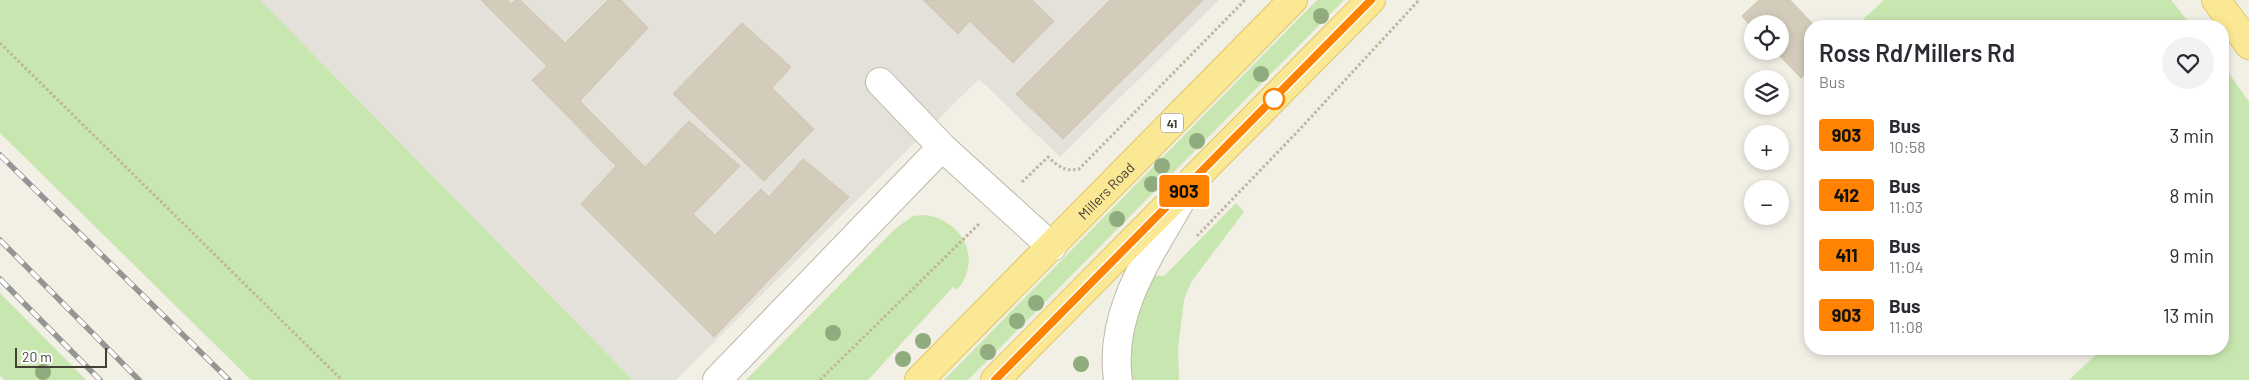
<!DOCTYPE html>
<html lang="en">
<head>
<meta charset="utf-8">
<style>
  :root { --surface:#fff; --page:#f2f2f3; --text:#2b2b33; --muted:#7c7c81 }
  body { margin:0; font-family:Barlow,sans-serif; background:var(--page); color:var(--text); height:100vh; display:flex; flex-direction:column; font-size:19px; white-space:nowrap }
  * { box-sizing:border-box; margin:0 }
  p { font-size:16px; color:var(--muted) }
  .icon { flex:none; width:28px; height:28px; fill:none; stroke:currentColor; stroke-width:2; stroke-linecap:round; stroke-linejoin:round }
  .map { position:relative; flex:1; overflow:hidden }
  .drawer { position:absolute; left:1804px; top:20px; width:425px; height:335px; display:flex; flex-direction:column; background:var(--surface); border-radius:20px; box-shadow:0 2px 8px #0003 }
  .drawer>* { flex:none }
  .badge { padding:0 10px; border-radius:4px; font-size:18px; line-height:32px }
  .fabs { position:absolute; left:1744px; top:15px; display:grid; gap:10px }
  .fabs a { display:grid; place-items:center; width:45px; height:45px; border-radius:50%; background:var(--surface); box-shadow:0 2px 8px #0003; font-size:25px }
  .scale { position:absolute; left:15px; bottom:12px; width:92px; box-sizing:border-box; padding-left:5px; border:2px solid #444035; border-top:0; font-size:14px; line-height:18px; white-space:nowrap; color:#444035; -webkit-text-stroke:4px #fff; paint-order:stroke }
  .map>.badge { position:absolute; translate:-50% -50%; box-shadow:0 0 0 2px #fff }
  .round { display:grid; place-items:center; flex:none; width:52px; height:52px; border-radius:26px; background:var(--page) }
  .headline { display:flex; align-items:center; justify-content:space-between; height:85px; padding:0 15px }
  h1 { font-size:24px; font-weight:600; line-height:38px }
  ul { padding:0; list-style:none }
  li { display:flex; align-items:center; gap:15px; height:60px; padding:0 15px }
  li div { flex:1 }
  li b { display:block; font-size:19px }
  li em { font-style:normal }
  li .badge { min-width:55px; font-weight:700; text-align:center }
  .map>svg:first-child { display:block }
  .industrial { fill:#e4e1da }
  .green { fill:#c8e6af }
  .building { fill:#d3ccbb; stroke:#cec5af }
  .lines { fill:none; stroke-linecap:round; stroke-linejoin:round }
  .minor-casing { stroke:#bdb8a8; stroke-width:30 }
  .primary-casing { stroke:#e0c765; stroke-width:30 }
  .path { stroke:#bfb59a; stroke-width:3; stroke-dasharray:2.5 2.5; stroke-linecap:butt }
  .minor { stroke:#fff; stroke-width:28 }
  .primary { stroke:#fbe895; stroke-width:28 }
  .rail-casing { stroke:#959595; stroke-width:5.5 }
  .rail { stroke:#fff; stroke-width:4; stroke-dasharray:11; stroke-linecap:butt }
  .tree { fill:#90ab7e }
  .line-casing { stroke:#fff; stroke-width:11 }
  .line { stroke:#ff8200; stroke-width:8 }
  .stop-dot { fill:#fff; stroke:#ff8200; stroke-width:2.5 }
  .labels { text-anchor:middle; dominant-baseline:central; stroke-width:4; stroke-linejoin:round; paint-order:stroke }
  .shield { fill:#fff; stroke:#7c7972; stroke-width:1 }
  .shield-label { font-size:12px; font-weight:bold; fill:#444035 }
  .street-label { font-size:14px; fill:#444035; stroke:#fff }
</style>
</head>
<body>
<div class="map">
<svg width="2249" height="380" viewBox="0 0 2249 380">
  <rect width="100%" height="100%" fill="#f2efe5"/>
  <path class="industrial" d="M260,0H1219L1060,157L979,79L676,380H633Z"/>
  <path class="green" d="M0,0H260L633,380H251L0,133Z
    M1317,0H1344L968,380H944Z
    M1884,0H2171L2192,26H1856Z
    M2223,65L2249,102V380H2069L2102,349H2222Z
    M1236,203L1244,212L1191,282L1184,300L1178,348L1179,380H1132L1129,331L1150,275L1164,276Z
    M926,215C963,221 983,259 957,290L953,287L868,380H746L895,229L913,216Z
    M0,293L86,380H5L0,376Z"/>
  <path class="building" d="M481,0H507L511,4L516,0H520L565,43L608,0H621L648,28L580,101L645,167L689,121L740,166L693,214L715,235L761,189L769,197L803,159L849,197L714,337L581,204L616,166L532,80L547,66Z
    M923,0H1032L1054,21L1013,63L970,21L958,34Z
    M1110,0H1203L1063,139L1016,94Z
    M1759,0H1790L1815,26H1810V69L1801,78L1775,51H1780V24H1752V28L1742,16Z
    M742,23L791,67L772,88L814,129L764,181L673,94Z"/>
  <g class="lines">
    <g class="minor-casing">
      <path id="minor" d="M880,82L942,147L1052,247
        M717,380L942,147
        M1118,380C1108,311 1152,252 1184,195"/>
    </g>
    <g class="primary-casing">
      <g id="primary">
        <path d="M2216,0L2249,45"/>
        <path id="s1" d="M919,380L1293,0"/>
        <path d="M995,380L1371,0"/>
      </g>
    </g>
    <path class="path" d="M0,43L342,380
      M1022,182L1048,157C1058,166 1065,172 1079,169L1245,0
      M1197,236L1300,129L1419,0
      M820,380L980,223"/>
    <use href="#minor" class="minor"/>
    <use href="#primary" class="primary"/>
    <g class="rail-casing">
      <path id="rail" d="M0,155L229,380
        M0,240L139,380
        M0,279L100,380"/>
    </g>
    <use href="#rail" class="rail"/>
  </g>
  <g class="tree">
    <circle cx="1321" cy="16" r="8"/>
    <circle cx="1261" cy="74" r="8"/>
    <circle cx="1197" cy="141" r="8"/>
    <circle cx="1162" cy="166" r="8"/>
    <circle cx="1152" cy="184" r="8"/>
    <circle cx="1117" cy="219" r="8"/>
    <circle cx="1036" cy="303" r="8"/>
    <circle cx="1017" cy="321" r="8"/>
    <circle cx="833" cy="333" r="8"/>
    <circle cx="923" cy="341" r="8"/>
    <circle cx="988" cy="352" r="8"/>
    <circle cx="903" cy="359" r="8"/>
    <circle cx="1081" cy="364" r="8"/>
    <circle cx="43" cy="372" r="8"/>
  </g>
  <g class="lines">
    <g class="line-casing">
      <path id="line" d="M995,380L1371,0"/>
    </g>
    <use href="#line" class="line"/>
  </g>
  <circle class="stop-dot" cx="1274" cy="99" r="10"/>
  <g class="labels">
    <rect class="shield" x="1161" y="113.5" width="22" height="19" rx="4"/>
    <g class="shield-label">
      <text x="1172" y="123">41</text>
    </g>
    <g class="street-label">
      <text stroke="none"><textPath href="#s1" startOffset="266">Millers Road</textPath></text>
    </g>
  </g>
</svg>
<div class="fabs">
<a><svg class="icon" aria-label="locate" viewBox="0 0 24 24"><circle cx="12" cy="12" r="6"/><path d="M12 2v4M12 18v4M2 12h4M18 12h4"/></svg></a>
<a><svg class="icon" aria-label="layers" viewBox="0 0 24 24"><path d="M12 4l9 5-9 5-9-5zM3 14l9 5 9-5"/></svg></a>
<a>+</a>
<a>−</a>
</div>
<div class="scale">20 m</div>
<b class="badge" style="left:1184px;top:191px;background:#ff8200;color:#111">903</b>
<section class="drawer">
<div class="headline"><div><h1>Ross Rd/Millers Rd</h1><p>Bus</p></div><a class="round"><svg class="icon" aria-label="heart" viewBox="0 0 24 24"><path d="M12 20l-8-8c-3-5 5-10 8-4 3-6 11-1 8 4z"/></svg></a></div>
<ul>
<li><span class="badge" style="background:#ff8200;color:#111">903</span><div><b>Bus</b><p>10:58</p></div><em>3 min</em></li>
<li><span class="badge" style="background:#ff8200;color:#111">412</span><div><b>Bus</b><p>11:03</p></div><em>8 min</em></li>
<li><span class="badge" style="background:#ff8200;color:#111">411</span><div><b>Bus</b><p>11:04</p></div><em>9 min</em></li>
<li><span class="badge" style="background:#ff8200;color:#111">903</span><div><b>Bus</b><p>11:08</p></div><em>13 min</em></li>
</ul>
</section>
</div>
</body>
</html>
